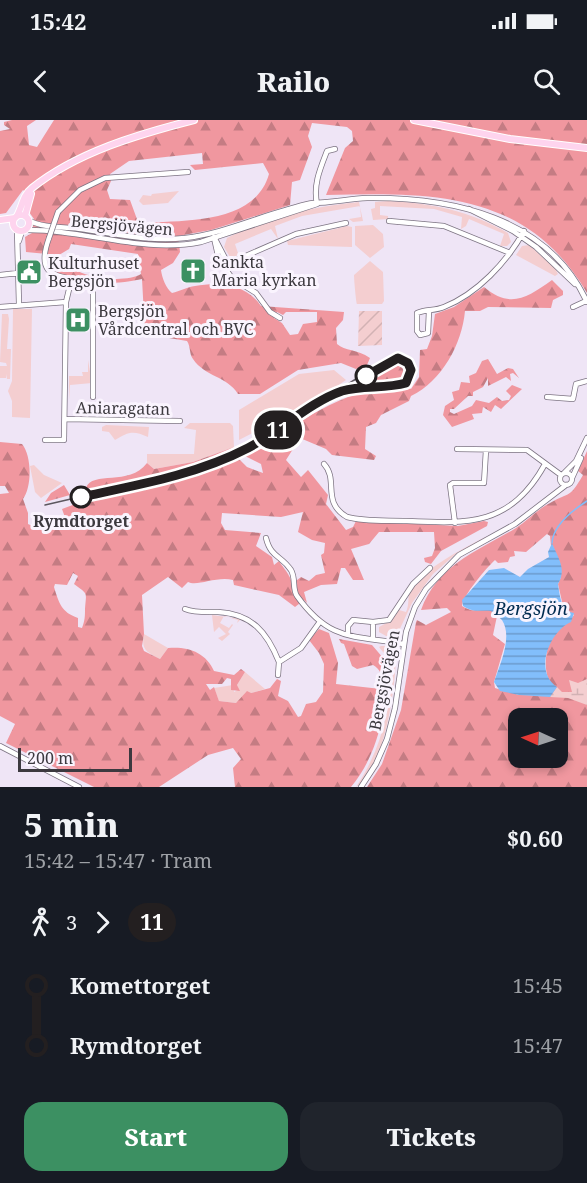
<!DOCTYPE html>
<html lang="en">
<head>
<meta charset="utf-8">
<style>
  :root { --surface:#171b24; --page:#20242c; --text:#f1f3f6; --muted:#9ea1a6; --accent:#3c9062 }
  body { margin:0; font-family:"Noto Serif",serif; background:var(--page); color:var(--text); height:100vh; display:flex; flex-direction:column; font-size:22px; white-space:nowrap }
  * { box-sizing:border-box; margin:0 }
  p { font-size:20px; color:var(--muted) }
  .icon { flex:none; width:33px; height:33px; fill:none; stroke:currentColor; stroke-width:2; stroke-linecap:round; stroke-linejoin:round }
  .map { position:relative; height:667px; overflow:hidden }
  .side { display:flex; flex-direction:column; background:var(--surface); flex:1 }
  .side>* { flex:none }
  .badge { padding:0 12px; border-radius:20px; font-size:21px; line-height:39px }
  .needle { width:39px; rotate:273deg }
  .fabs { position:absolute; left:508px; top:588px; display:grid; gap:12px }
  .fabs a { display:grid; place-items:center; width:60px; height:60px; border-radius:12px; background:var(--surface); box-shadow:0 3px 9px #0003; font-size:30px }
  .scale { position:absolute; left:18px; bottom:15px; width:114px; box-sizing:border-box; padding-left:6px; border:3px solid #3c393f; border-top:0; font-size:16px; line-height:21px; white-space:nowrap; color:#3c393f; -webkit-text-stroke:4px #faf4fe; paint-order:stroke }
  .map>.badge { position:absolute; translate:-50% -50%; box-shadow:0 0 0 3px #fff }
  .legs { display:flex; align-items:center; gap:9px; height:66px; padding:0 24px; font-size:20px }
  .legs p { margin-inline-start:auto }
  .headline { display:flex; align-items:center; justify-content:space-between; height:102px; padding:0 24px }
  h1 { font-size:33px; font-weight:800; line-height:45px }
  .action { display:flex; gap:12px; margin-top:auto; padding:12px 24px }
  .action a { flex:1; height:69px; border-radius:18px; background:var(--accent); color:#fff; font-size:24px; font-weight:800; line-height:69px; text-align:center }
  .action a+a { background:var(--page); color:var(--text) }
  ul { padding:0 24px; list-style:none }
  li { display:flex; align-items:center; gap:21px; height:60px; font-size:22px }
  li i { display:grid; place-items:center; width:9px; height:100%; margin:0 8px; background:currentColor }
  li i::after { content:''; width:15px; height:15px; margin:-8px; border:4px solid; border-radius:50%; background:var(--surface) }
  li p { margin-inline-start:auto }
  li:first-child i { background:linear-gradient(#0000 50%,currentColor 0) }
  li:last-child i { background:linear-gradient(currentColor 50%,#0000 0) }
  .status { display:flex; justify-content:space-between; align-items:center; height:42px; padding:0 30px; background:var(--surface); direction:ltr }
  .status svg { height:16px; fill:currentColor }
  header { display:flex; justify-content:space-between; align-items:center; height:78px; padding:0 24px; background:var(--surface); font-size:27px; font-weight:800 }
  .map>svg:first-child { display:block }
  .green { fill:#f4ced0 }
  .forest { fill:url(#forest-firs); fill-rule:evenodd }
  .wetland { fill:url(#wetland-marsh) }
  .garden { fill:url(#garden-furrows) }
  .water { fill:url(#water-rules) }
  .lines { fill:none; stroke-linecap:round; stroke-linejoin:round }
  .stream { stroke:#82befb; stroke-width:1.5 }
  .minor-casing { stroke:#7d7483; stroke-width:6 }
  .major-casing { stroke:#fff; stroke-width:8 }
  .minor { stroke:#fff; stroke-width:4.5 }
  .major { stroke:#fed4ee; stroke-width:6 }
  .tram { stroke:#5c575f; stroke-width:1.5 }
  .minor-bridge-casing { stroke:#7d7483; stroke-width:6; stroke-linecap:butt }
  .minor-bridge { stroke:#fff; stroke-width:4.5 }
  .line-1-casing { stroke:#fff; stroke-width:14 }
  .line-1 { stroke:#231f20; stroke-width:9 }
  .stop-1-dot { fill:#fff; stroke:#231f20; stroke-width:3 }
  .labels { text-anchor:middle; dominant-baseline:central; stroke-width:6; stroke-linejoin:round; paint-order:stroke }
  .street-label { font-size:16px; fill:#3c393f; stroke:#faf4fe }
  .poi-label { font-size:16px; fill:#3c393f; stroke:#faf4fe; text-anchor:start }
  .stop-label { font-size:16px; font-weight:bold; fill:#3c393f; stroke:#faf4fe }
  .water-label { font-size:18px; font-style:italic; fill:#002b50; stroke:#faf4fe }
</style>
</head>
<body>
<div class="status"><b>15:42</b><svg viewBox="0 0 49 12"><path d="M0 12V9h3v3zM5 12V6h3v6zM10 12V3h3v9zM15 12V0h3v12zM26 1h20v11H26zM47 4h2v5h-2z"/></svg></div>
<header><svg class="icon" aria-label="back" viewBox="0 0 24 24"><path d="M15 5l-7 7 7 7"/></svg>Railo<svg class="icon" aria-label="search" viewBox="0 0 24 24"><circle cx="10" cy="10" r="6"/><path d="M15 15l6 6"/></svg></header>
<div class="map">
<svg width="587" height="667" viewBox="0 0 587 667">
  <defs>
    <pattern id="forest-firs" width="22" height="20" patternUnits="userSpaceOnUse" patternTransform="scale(1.5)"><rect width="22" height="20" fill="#f0979f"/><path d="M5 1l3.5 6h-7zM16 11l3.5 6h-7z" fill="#c47c83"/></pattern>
    <pattern id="wetland-marsh" width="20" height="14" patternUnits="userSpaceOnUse" patternTransform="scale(1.5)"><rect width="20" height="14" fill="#f4ced0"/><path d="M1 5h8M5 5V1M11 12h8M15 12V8" fill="none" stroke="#d2b2b4"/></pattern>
    <pattern id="garden-furrows" width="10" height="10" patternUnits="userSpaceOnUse" patternTransform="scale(1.5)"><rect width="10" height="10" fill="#f4ced0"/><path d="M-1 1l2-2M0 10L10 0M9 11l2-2" fill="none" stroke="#d2b2b4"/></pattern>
    <pattern id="water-rules" width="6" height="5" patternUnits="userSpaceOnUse" patternTransform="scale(1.5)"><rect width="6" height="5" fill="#82befb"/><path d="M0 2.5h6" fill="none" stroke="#6c9bcd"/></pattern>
  </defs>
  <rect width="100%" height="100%" fill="#efe5f6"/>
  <path class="green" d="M179,71L168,83L143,85L139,81L143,75L151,76L152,74Z
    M388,81C432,83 470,91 508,113L511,122L507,126H500L504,114L469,99L466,106L461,109L462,97L434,89L380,86V95L388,96V99L373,100L371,89L375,88V82Z
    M359,82L363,101L353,102L349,99L361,97L360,86L302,96L275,106L278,119L271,109L235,124L238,133L236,137H230L224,127L227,118C266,98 315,86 359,82Z
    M373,105L383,114L384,127L370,138L355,125V106Z
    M347,106L352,107V127L288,125L287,121Z
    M529,125L555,148L558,154L555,156L516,135L522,126Z
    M370,141L383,152L384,181L382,184H357C356,182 354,159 354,155Z
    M13,189H32L30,298L12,297V281L8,271L12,261Z
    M2,194H8L9,199L7,229H11L10,259H7L6,254V258H0V246H7L6,243L0,242Z
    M88,240L92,263L70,265L69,280V256H83L82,252H88Z
    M334,250L346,260L315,281L239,320V290L299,254Z
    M190,303H230L233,306L234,327L193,342L154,349L147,343V334H194L196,310L184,308Z
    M106,305L149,307L148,317C133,310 128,312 115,320L109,312L102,311V307Z
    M34,345L44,355L62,363L41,378L35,372L30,346Z
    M501,409L457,433L433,454L412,483L397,515L386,516L379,512V507L392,500L399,490L406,492C409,486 408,479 409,474C418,448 479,421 501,409Z
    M212,495L241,499L237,503L238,500L224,496L220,503L229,508L232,504L233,505L228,512L230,514L222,521L218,518L226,514L219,507L214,512Z
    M144,514L168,528L160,539C146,532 141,530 144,514Z
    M381,526H389L396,533C396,565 385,650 356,667C382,628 389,591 394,546L379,527Z
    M245,552L265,569L251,573L236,583L219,581L214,568L233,565L234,572L238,570L237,565Z"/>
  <path class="forest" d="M12,0H36L27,6L29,25L37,27L54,0H587V173C527,71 432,72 326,75L345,28L353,21L352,11L347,7L312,3L308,16L312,27L300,60L292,62L290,85L211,110L178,116L180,132L173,143L161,150C162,158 166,168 172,173C180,171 187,167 195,166C220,162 246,164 261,186L344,192L343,200L336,208L337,224C345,231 357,229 370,238L367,245L356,249L341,243L298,250L260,274H238C227,256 205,257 193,239C189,234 191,227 187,221L145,214L142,159C117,165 49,170 47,134L26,132L25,117L32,113L34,99L29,92L31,76L23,70L6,93L0,94V11L10,9L4,5V2ZM202,33L203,44L190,45L195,50L263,43L269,54C255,104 186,100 142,103L138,102L130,80L110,79L107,70L111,61L110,54L129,41ZM71,124L138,134L141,154C122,165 68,157 59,135L69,129ZM277,192L283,195L286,192H317V202L303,204L298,214L290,215L282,203L274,198Z
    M552,160L563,171V175L553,180L551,188L488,187L480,191H465C462,224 442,261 411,276L409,281L381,295L376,303L366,307L365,329L376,336L374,340L332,335L326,329L300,318L286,340L301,357L308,350L328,375L326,384L346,410L353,407L356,401L458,406L484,401L488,402L487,406L441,431L431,444L425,442L424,438L432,436L435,428L434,412H379L369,424L351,429L364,460H353L345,448H341L337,464L321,465L304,472L307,483L304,480L295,487L279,475L234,465L233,460C216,456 197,467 188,462L182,468L168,457L142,475L144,514L142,526L144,531L160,539L168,528C187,526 206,532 214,551L234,555L241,549L245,552L237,565L240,571L231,570V559L227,558L222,564H206L210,570L214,567L219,581L236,583L247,571L251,573L270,568L277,559L281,561L278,576L288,581L298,597L301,596L306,584L316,582L323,572L324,544L319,533L309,520L319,509L329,513L338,543L336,564L381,569C382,558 383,551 373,545L357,549L352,546L344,524L341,523L339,519L372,525L390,546C385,589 380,632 351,667H235L233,648L241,639L233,628L208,635L159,667H94L6,623L15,604L0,596V374L9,373L5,366H0V322L22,324C32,336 32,367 23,379L28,393V404L46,412L67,403L62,389L86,380L190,357L238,338L247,347L263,353L261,344L245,336C293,308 337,270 394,267C402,267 405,265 411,269L419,257L420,230L427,229L432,216L435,194L454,187L484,167C510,189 527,178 552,160ZM303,392L298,412L312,420L325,423L324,433L321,435L325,453L316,455L309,461L301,457L292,464C290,454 284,449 279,441L274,445L272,437L256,426L261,413L225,410L221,403L222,393L281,397ZM73,453L78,456L74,464C89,475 86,472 85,489C85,496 85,500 82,508L78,507V498C61,492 59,483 54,467L55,464L67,465Z
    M488,239L497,254L508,248L513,249L519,258L513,253L510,254L511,261L506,257L488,266V258L483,267L473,272V276H468L454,289H450V292L454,294L472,286L476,280L489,283L497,277L502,281L509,280L511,276L506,271L512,265L522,269L501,289L495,285L491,292L483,287L482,293L472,294L474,299L452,307L443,295L445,286L454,280L452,272L459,270L461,262L470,263L469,256L476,253L482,241Z
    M395,243H401L405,256L403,262L373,265L369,259Z
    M234,327L235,331L191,349L104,370L94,372L86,368C92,350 129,367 147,343L154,349L193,342Z
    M587,331V667H367L382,644L401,590L416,502L417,500L426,505L451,492L447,488L421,490C438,444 478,431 516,408C528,400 538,389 550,383C571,371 569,379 583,355L578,351ZM547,414L550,416L551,426L552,424C557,437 566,450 558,464L563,486L574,495C569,502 563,505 557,511C545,522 542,551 551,564L519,575L495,568L494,562L505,524L493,515L497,496L491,490C479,490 473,493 462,486C462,477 486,448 495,440L498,443L508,442L510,437L515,436L514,431L526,432ZM519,598H558V638H519Z
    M64,365L70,375L45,382L51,373Z"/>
  <path class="wetland" d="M587,559V585L568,578L550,577L557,567L562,572H572L569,560L578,563Z"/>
  <path class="garden" d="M359,191H382V225L358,226Z"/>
  <path class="water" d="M552,423C558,438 567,449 558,464C560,477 561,491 574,493L571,502C550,511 533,551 557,567L550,577L519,575L500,571L494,562C500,544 513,517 502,500C499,497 494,494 491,491C480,490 474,493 463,486L462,480L489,450L504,448L520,457L528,449L549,437L548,432Z"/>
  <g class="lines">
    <path class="stream" d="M552,423C553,406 573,390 587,381"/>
    <g class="minor-casing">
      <path id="minor" d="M317,84C313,65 320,49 327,31L335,29
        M469,89L513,111L536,127L575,164
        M58,92L80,70L105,58L188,52
        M28,100C42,108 65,107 81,109C115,114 151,122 185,118C220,114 253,99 286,90C294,88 304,84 313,83C330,83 348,79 367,78C452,77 548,97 587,182
        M389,101L444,106L510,133
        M17,110L19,184
        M25,110C84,109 142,134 201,122L317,84
        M214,117L225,138V145
        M49,118C32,165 67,152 93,166V277
        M214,118L219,140L232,158L256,173L270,192L280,198
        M19,121L22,111
        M225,145L296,114L346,103
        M0,155L18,153
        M0,187L66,182
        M573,187L586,181
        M429,191L428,213L420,215L417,211V193C426,189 435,191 444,187C477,174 507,142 524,111
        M547,277L573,279L576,264L587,261
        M65,299L180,301
        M45,320H64L66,182L71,161
        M457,329L527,330L561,355
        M324,344C339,360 321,382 347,397C365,402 387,400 407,401C469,404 511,406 545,344
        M560 359a6 6 0 1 1 12 0a6 6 0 1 1-12 0Z
        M564,353L576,341L587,318
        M572,358L581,338
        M455,403L450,365L453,363H484L486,330
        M266,418C271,438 281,435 291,450C296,458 292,469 297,476C330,522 353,515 403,524
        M185,489C195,493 207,492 218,492C252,494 267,512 279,542
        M348,515V506L353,500L373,502L389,500L413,464L430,448
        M373,518V502
        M278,555L279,542L301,528L319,503
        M0,626L79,667
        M361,667L376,644L387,619L395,588L406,512L415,487L426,469L459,435L515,404L566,365"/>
    </g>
    <g class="major-casing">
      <path id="major" d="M414,0L510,19L587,28
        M13 103a8 8 0 1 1 16 0a8 8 0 1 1-16 0Z
        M17,96C22,87 23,75 32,68C77,32 139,14 194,0
        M25,96L31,74
        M0,100L15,98"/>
    </g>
    <use href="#minor" class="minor"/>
    <use href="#major" class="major"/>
    <path class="tram" d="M45,385L196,350L248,328L341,272L406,263L412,253L411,244L404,237H390L345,266C339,271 334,276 328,281"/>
    <g class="minor-bridge-casing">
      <path id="minor-bridge" d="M49,118L58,92"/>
    </g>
    <use href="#minor-bridge" class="minor-bridge"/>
  </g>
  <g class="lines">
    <g class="line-1-casing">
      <path id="line-1" d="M81,377C137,365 196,355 248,328C279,312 310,282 342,271C363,265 385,269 406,263L411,250L408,243L398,238L366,256"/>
    </g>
    <use href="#line-1" class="line-1"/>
  </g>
  <defs>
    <g id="church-square" transform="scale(1.35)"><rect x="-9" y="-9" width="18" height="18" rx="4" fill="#3c9062" stroke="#faf4fe"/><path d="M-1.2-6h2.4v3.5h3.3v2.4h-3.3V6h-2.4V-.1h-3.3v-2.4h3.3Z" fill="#fff"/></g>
    <g id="civic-square" transform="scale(1.35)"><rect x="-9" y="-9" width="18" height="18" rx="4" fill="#3c9062" stroke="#faf4fe"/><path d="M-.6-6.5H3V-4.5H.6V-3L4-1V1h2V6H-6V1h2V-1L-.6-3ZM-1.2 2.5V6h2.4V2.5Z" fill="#fff"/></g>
    <g id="hospital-square" transform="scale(1.35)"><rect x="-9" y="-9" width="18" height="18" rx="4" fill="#3c9062" stroke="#faf4fe"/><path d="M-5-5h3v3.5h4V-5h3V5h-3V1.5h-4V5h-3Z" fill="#fff"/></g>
  </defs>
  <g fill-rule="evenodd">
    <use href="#church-square" x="193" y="151"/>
    <use href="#civic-square" x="29" y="152"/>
    <use href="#hospital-square" x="78" y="200"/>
  </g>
  <g class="stop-1-dot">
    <circle cx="366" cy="256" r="10"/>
    <circle cx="81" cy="377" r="10"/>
  </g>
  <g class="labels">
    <g class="street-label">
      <text transform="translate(122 105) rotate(5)">Bergsjövägen</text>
      <text transform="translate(123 288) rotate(1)">Aniaragatan</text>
      <text transform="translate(384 560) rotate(-79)">Bergsjövägen</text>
    </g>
    <g class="poi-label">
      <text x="212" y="142">Sankta<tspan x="212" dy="18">Maria kyrkan</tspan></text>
      <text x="48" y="143">Kulturhuset<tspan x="48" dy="18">Bergsjön</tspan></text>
      <text x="98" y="191">Bergsjön<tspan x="98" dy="18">Vårdcentral och BVC</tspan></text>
    </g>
    <g class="stop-label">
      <text x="81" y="401">Rymdtorget</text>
    </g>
    <g class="water-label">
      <text x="531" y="488">Bergsjön</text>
    </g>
  </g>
</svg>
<div class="fabs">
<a><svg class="needle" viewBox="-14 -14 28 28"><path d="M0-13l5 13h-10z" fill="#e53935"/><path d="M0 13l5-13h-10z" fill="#9ea1a6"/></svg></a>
</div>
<div class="scale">200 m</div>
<b class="badge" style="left:278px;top:310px;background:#231f20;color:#fff">11</b>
</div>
<section class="side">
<div class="headline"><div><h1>5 min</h1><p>15:42 – 15:47 · Tram</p></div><b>$0.60</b></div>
<div class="legs"><svg class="icon" aria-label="walk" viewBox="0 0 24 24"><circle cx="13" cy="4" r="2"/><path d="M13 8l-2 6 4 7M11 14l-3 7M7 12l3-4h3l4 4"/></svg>3<svg class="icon" aria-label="forward" viewBox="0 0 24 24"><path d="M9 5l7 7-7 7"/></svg><b class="badge" style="background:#231f20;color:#fff">11</b></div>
<ul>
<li><i style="color:#231f20"></i><b>Komettorget</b><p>15:45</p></li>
<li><i style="color:#231f20"></i><b>Rymdtorget</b><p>15:47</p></li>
</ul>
<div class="action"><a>Start</a><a>Tickets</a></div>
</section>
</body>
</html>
